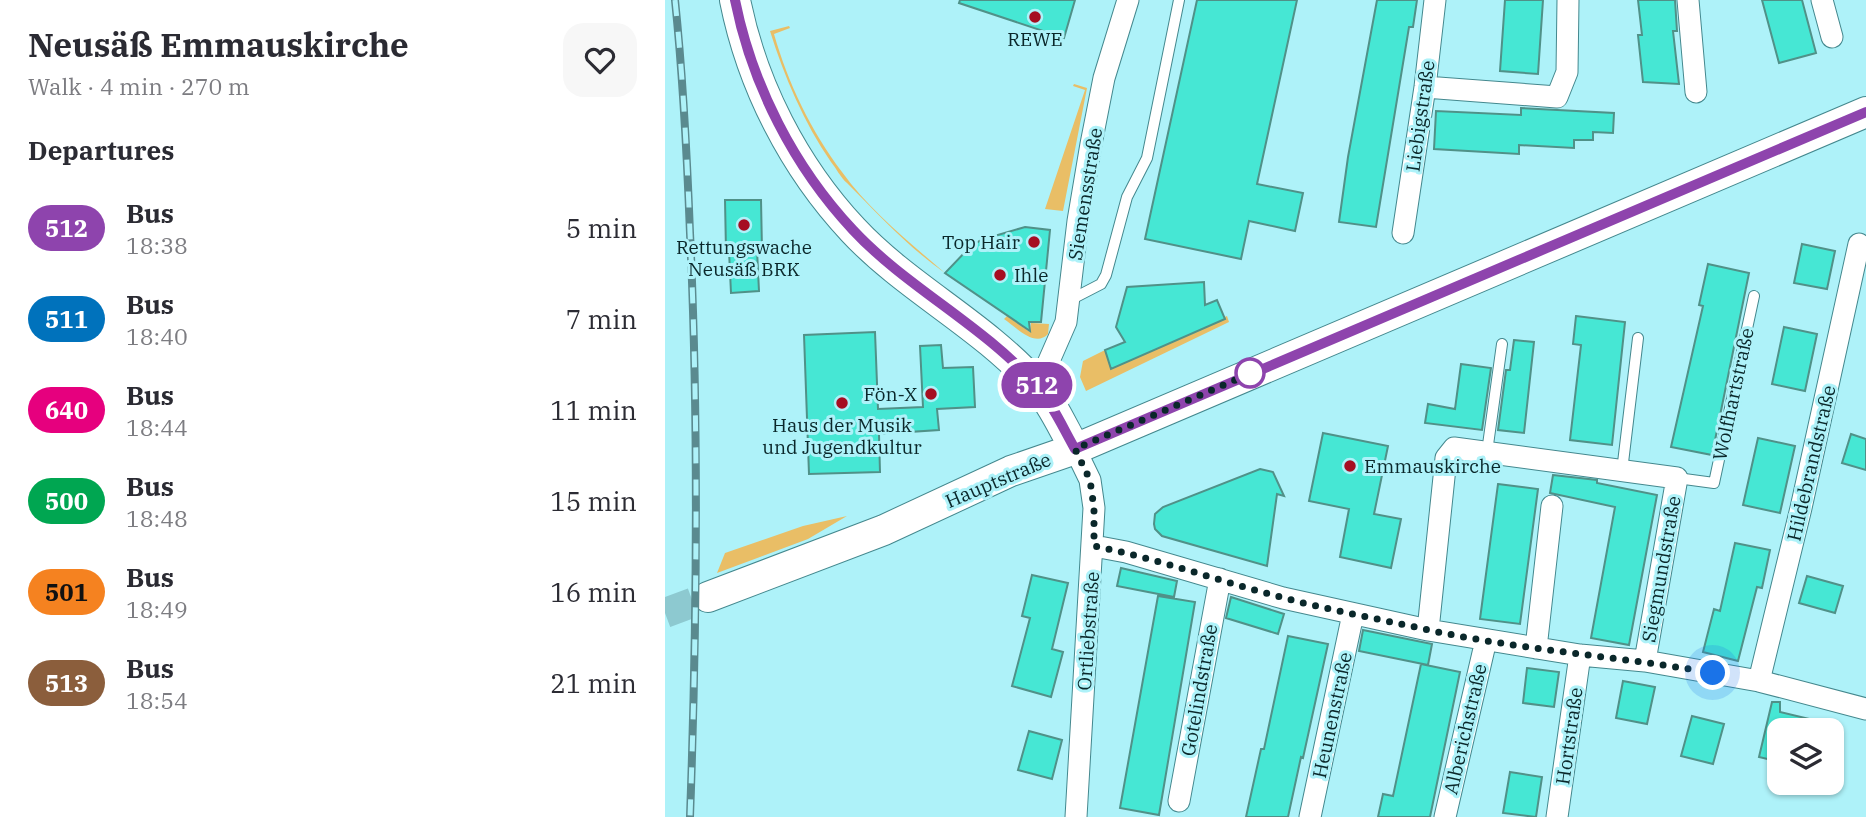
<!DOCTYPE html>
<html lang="en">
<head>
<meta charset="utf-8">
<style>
  :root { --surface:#fff; --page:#f7f7f7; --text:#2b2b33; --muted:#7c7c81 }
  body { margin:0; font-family:"IBM Plex Serif",serif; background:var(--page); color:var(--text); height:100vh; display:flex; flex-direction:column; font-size:26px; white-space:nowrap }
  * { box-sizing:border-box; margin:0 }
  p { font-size:23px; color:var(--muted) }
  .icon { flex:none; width:38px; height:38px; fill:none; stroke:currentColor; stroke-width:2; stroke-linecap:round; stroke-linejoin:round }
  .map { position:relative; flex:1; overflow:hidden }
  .drawer { display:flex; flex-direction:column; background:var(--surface); width:665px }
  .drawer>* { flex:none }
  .badge { padding:0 14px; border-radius:23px; font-size:24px; line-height:46px }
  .fabs { position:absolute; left:1102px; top:718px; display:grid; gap:14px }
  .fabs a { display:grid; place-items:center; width:77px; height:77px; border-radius:14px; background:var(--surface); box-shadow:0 2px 5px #0004; font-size:35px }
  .you { position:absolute; width:35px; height:35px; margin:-18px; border:5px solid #fff; border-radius:50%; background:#1a73e8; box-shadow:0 0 0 10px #1a73e833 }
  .map>.badge { position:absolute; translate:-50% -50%; box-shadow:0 0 0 4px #fff }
  h2 { padding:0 28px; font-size:26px; line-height:63px }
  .round { display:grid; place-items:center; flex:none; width:74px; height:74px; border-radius:21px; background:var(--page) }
  .summary { display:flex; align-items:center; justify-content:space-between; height:119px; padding:0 28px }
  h1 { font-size:33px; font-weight:700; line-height:52px }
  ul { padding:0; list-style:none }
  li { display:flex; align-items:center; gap:21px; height:91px; padding:0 28px }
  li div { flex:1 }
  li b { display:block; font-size:26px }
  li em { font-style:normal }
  li .badge { min-width:77px; font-weight:700; text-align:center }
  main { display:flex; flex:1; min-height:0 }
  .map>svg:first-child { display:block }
  .green { fill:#e9be66 }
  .building { fill:#46e7d4; stroke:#509188; stroke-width:2 }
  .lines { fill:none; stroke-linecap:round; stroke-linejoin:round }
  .secondary-tunnel { stroke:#8dc9d0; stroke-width:30; stroke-dasharray:30 15; stroke-linecap:butt }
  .lane-casing { stroke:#44888e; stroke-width:12 }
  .street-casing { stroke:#44888e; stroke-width:23 }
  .secondary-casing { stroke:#44888e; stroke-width:32 }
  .lane { stroke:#fff; stroke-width:10 }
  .street { stroke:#fff; stroke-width:21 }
  .secondary { stroke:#fff; stroke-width:30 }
  .rail-casing { stroke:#5a8a8f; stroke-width:8 }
  .rail { stroke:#aef2f9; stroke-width:5; stroke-dasharray:16; stroke-linecap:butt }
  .line-casing { stroke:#fff; stroke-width:16 }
  .line { stroke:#8e44ad; stroke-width:10 }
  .walk { stroke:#0a272a; stroke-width:7; stroke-dasharray:0 12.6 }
  .poi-dot { fill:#a60d21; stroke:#aef2f9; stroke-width:2.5 }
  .stop-dot { fill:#fff; stroke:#8e44ad; stroke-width:3.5 }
  .labels { text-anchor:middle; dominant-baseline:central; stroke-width:6; stroke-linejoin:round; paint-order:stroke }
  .poi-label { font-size:19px; fill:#0a272a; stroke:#aef2f9 }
  .street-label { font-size:19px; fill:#0a272a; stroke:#aef2f9 }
</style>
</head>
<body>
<main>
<section class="drawer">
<div class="summary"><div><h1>Neusäß Emmauskirche</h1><p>Walk · 4 min · 270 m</p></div><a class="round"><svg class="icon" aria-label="heart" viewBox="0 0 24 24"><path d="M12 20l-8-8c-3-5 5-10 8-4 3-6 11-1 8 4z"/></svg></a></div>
<h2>Departures</h2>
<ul>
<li><span class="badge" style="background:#8e44ad;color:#fff">512</span><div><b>Bus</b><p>18:38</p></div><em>5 min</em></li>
<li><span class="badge" style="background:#0072bc;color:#fff">511</span><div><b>Bus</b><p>18:40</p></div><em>7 min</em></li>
<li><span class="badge" style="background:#e6007e;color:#fff">640</span><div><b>Bus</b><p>18:44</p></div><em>11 min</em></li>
<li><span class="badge" style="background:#00a651;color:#fff">500</span><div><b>Bus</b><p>18:48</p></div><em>15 min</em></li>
<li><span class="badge" style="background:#f58220;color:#111">501</span><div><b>Bus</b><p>18:49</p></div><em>16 min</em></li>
<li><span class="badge" style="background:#8b5e3c;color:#fff">513</span><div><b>Bus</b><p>18:54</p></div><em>21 min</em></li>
</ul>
</section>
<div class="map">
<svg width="1201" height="817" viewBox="0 0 1201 817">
  <rect width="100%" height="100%" fill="#aef2f9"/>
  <path class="green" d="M124,26L125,28L109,34C123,83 146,131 177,172C205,211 244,242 280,273C243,247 213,214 182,183C176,178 171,168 166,162C139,123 119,76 105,31Z
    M409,84L422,88L398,211L380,209L420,90L408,86Z
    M342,316L365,332L366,323L384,324L383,334C370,348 351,327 339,319Z
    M562,316L564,322L421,391L415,377L418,361L440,350L447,368Z
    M182,516L143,539L52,573L60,553L138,526Z"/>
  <path class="building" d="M295,0H410L399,38L294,3Z
    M532,0H632L592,184L638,193L630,231L584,221L576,259L480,239Z
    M712,0H752L748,27H744L711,227L674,222L683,157Z
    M840,0H878L873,74L835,71Z
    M973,0H1010L1012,31H1008L1014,84L978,82L973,35H977Z
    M1097,0H1137L1151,53L1114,63Z
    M856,108L949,113L948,133L928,132V140H909V148L854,145V154L769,149L771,111L856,115Z
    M60,200H96L97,250H92L94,291L66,293L64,251H61Z
    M360,227L385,230L376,322H364L365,331L280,273L304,248L316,240Z
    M1137,244L1170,251L1162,289L1129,283Z
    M1043,264L1084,273L1047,455L1006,447L1038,306L1034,305Z
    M539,282L540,305L552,300L560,319L446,369L440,350L460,342L451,327L462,287Z
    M911,316L960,322L947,445L905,440L916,345L908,344Z
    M1119,327L1152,334L1140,391L1107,384Z
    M210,332L213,409L258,407L255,346L276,345L278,368L308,367L310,407L272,409L274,430L214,434L215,472L144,474L139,335Z
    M849,340L869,342L859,433L833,430L841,370H845Z
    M796,364L826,368L817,430L760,423L763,404L790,409Z
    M658,433L723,446L709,514L736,519L726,568L675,557L684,509L644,501Z
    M1186,434L1201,439V470L1177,463Z
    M1093,438L1130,446L1115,513L1078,505Z
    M595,469L608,472L619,496L612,494L602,566L497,536L490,529L489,524L490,514L498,507Z
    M888,475L932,480V483L992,495L964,645L926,638L950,507L885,493Z
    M833,484L873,489L855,624L815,619Z
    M1070,543L1105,550L1097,588L1092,587L1073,661L1038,652L1049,609L1055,611Z
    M456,568L512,581L509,597L452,586Z
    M367,575L403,583L387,649L398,652L386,697L347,686L365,618L357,616Z
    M1142,576L1178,586L1170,613L1134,603Z
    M493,596L530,602L494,815L455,808Z
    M566,597L619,614L613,634L561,618Z
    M698,630L767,644L763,665L694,651Z
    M623,636L663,644L638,758L636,757L623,817H581L596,749H599Z
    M756,664L795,672L765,817H713L718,794L728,796Z
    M862,668L894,672L889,707L858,703Z
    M958,681L990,687L982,724L951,718Z
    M1107,702H1115V712L1157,722V730H1115V762L1094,757Z
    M1027,716L1059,724L1048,764L1016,756Z
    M364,731L397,740L387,779L353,770Z
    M845,772L877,777L871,817L838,813Z"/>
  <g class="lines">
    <path class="secondary-tunnel" d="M0,613L43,597"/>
    <g class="lane-casing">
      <path id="lane" d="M405,300L436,284L441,275L462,197L482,158L514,0
        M822,452L837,344
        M957,471L973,338
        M1012,478L1049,483L1089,296"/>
    </g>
    <g class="street-casing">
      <path id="street" d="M1023,0L1031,92
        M1157,0L1167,37
        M760,87L892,97L902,72L903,0
        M738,233L760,87L770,0
        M373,386L401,322L413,221L426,144L439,78L463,0
        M410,449L425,480L429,508L411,817
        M429,546L461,552L618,598L763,630L915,655L980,661L1094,681L1201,709
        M763,630L781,458L789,448L1012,478L980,661
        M871,648L887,506
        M1094,681L1136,508L1194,244
        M514,801L555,579
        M645,817L688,614
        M780,817L821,640
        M892,817L915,655"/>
    </g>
    <g class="secondary-casing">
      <path id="secondary" d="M70,0C87,85 129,167 188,230C242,288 318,325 371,385C387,402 398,428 410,449
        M43,597L219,530L346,471L410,449L1201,112"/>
    </g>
    <use href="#lane" class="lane"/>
    <use href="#street" class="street"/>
    <use href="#secondary" class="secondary"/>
    <g class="rail-casing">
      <path id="rail" d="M10,0C18,77 22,155 25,233C34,428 32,622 25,817"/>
    </g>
    <use href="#rail" class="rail"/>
  </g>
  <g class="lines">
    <g class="line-casing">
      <path id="line" d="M70,0C87,85 129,167 188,230C241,287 318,325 371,385C387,403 398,428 410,449L1201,112"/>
    </g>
    <use href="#line" class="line"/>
    <path class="walk" d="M585,373L589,372L410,449L425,480L429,508V546C490,558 548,579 608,595C658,609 709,618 759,629C854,650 952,656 1048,673"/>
  </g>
  <g class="poi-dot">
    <circle cx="370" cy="17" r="7"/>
    <circle cx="79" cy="225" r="7"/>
    <circle cx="369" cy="242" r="7"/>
    <circle cx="335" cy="275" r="7"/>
    <circle cx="266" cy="394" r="7"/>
    <circle cx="177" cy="403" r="7"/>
    <circle cx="685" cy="466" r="7"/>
  </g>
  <circle class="stop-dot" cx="585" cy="373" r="14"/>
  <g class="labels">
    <g class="poi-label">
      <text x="370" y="39">REWE</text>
      <text x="355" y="242" text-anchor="end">Top Hair</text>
      <text x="79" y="247">Rettungswache<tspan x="79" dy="22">Neusäß BRK</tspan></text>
      <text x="349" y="275" text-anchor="start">Ihle</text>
      <text x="252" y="394" text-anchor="end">Fön-X</text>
      <text x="177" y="425">Haus der Musik<tspan x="177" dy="22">und Jugendkultur</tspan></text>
      <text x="699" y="466" text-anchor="start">Emmauskirche</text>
    </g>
    <g class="street-label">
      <text transform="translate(755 116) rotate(-82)">Liebigstraße</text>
      <text transform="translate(420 194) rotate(-81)">Siemensstraße</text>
      <text transform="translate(1068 394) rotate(-78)">Wolfhartstraße</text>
      <text transform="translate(1146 463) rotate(-77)">Hildebrandstraße</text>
      <text transform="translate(333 480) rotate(-23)">Hauptstraße</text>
      <text transform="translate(996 569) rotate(-80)">Siegmundstraße</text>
      <text transform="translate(423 631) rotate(-86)">Ortliebstraße</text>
      <text transform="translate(534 690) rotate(-80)">Gotelindstraße</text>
      <text transform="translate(667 715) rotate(-78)">Heunenstraße</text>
      <text transform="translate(800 729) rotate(-77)">Alberichstraße</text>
      <text transform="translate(904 736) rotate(-82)">Hortstraße</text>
    </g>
  </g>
</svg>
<div class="fabs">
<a><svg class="icon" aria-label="layers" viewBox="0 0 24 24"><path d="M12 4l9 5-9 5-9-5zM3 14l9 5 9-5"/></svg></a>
</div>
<div class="you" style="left:1048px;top:673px"></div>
<b class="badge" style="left:372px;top:385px;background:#8e44ad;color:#fff">512</b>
</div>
</main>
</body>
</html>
